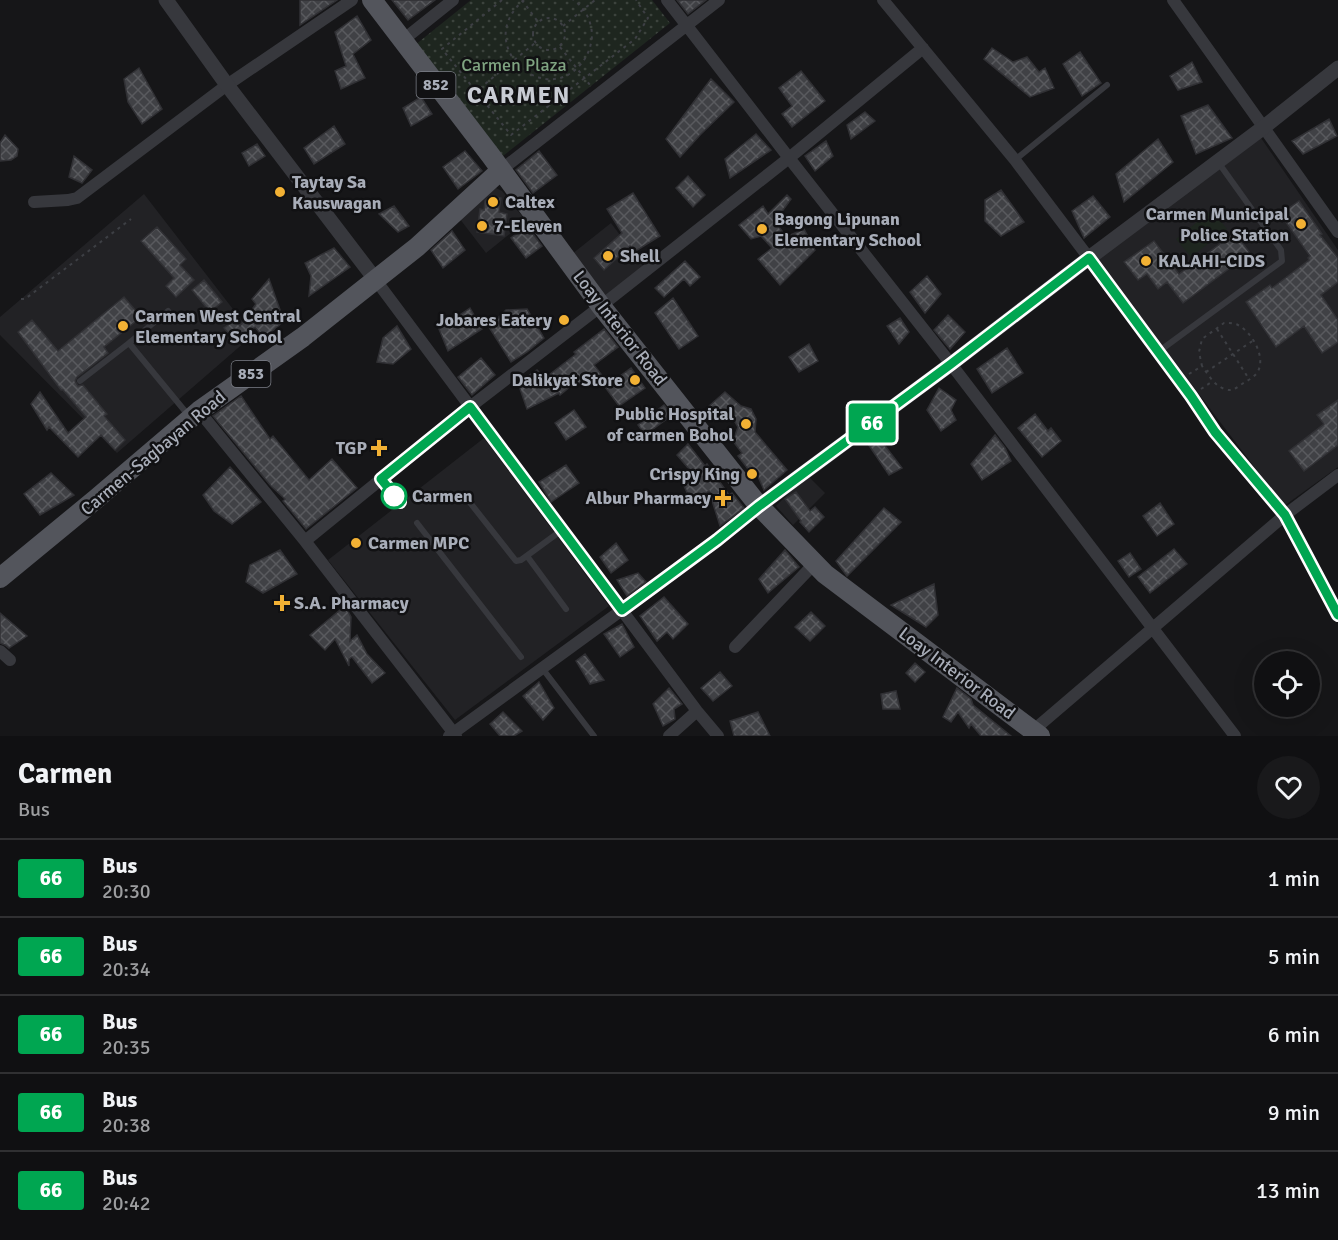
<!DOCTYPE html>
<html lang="en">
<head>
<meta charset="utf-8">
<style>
  :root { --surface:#101012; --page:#19191b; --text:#f1f3f6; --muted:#9c9d9f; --line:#303032 }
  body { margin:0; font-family:Signika,sans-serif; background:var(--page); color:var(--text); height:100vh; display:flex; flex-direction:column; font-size:22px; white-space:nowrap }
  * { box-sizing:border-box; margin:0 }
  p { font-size:20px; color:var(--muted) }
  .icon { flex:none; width:33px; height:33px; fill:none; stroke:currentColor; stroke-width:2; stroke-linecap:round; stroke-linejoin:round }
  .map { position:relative; height:736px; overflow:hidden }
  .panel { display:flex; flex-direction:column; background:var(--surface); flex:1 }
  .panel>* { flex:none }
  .badge { padding:0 12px; border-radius:4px; font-size:21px; line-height:39px }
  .buttons { position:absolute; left:1254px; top:651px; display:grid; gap:12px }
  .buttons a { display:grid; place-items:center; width:66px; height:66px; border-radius:50%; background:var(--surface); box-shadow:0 6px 24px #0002,0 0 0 2px var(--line); font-size:30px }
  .map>.badge { position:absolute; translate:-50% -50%; box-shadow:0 0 0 3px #fff }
  .round { display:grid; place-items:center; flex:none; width:63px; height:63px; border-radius:32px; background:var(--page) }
  .summary { display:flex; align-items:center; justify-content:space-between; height:102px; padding:0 18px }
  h1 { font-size:28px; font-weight:700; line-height:45px }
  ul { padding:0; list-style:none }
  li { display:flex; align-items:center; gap:18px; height:78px; padding:0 18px; border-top:2px solid var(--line) }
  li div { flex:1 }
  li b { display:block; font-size:22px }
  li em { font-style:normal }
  li .badge { min-width:66px; font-weight:700; text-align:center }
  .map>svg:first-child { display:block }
  .built { fill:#222225 }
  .grass { fill:url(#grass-dots) }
  .garden { fill:#1e261f }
  .building { fill:url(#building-cross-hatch); stroke:#303034; stroke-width:1.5 }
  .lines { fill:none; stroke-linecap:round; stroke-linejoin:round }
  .path { stroke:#3d3f44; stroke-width:2; stroke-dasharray:3 4.5; stroke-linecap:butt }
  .service { stroke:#37383d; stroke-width:6 }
  .minor { stroke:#37383d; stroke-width:12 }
  .tertiary { stroke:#37383d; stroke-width:15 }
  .primary { stroke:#53555c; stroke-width:20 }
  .line-casing { stroke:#fff; stroke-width:14 }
  .line { stroke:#00a651; stroke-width:9 }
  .poi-dot { fill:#f2b134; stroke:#111113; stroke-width:2 }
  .stop-dot { fill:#fff; stroke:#00a651; stroke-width:3 }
  .labels { text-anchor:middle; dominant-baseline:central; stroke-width:5; stroke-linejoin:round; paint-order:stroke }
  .shield { fill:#111113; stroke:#7b7e86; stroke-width:1.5 }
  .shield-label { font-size:16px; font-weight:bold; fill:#a8adb8 }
  .park-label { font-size:18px; fill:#7fa381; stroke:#111113 }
  .poi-label { font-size:18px; font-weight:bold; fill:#a8adb8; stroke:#111113; text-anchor:start }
  .street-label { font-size:18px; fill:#a8adb8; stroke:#111113 }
  .stop-label { font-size:18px; font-weight:bold; fill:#a8adb8; stroke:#111113; text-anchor:start }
  .district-label { font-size:24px; font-weight:bold; letter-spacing:1.5px; fill:#c9ccd4; stroke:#111113 }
</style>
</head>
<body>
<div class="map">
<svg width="1338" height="736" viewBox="0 0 1338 736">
  <defs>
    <pattern id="grass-dots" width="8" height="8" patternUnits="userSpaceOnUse" patternTransform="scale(1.5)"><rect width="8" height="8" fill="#1e261f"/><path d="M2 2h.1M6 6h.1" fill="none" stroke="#3c433d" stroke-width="1.8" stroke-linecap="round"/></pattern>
    <pattern id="building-cross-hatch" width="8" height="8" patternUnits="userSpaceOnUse" patternTransform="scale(1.5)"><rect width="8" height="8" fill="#404145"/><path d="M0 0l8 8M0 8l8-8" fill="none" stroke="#595a5e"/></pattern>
  </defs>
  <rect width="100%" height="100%" fill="#161618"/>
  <path class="built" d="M1261,138L1338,250V467L1284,506L1097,260Z
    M496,188L502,191L526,221L486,253L456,214Z
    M144,194L253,335L117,453L0,335V317Z
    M611,223L644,267L605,297L572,254Z
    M484,438L609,606L455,720L328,560Z
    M807,475L825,493L793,525L776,506Z"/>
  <path class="grass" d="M471,0H652L670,23L503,156L415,45Z"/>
  <path class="garden" d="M1212,210L1227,229L1191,257L1176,239Z"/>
  <path class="building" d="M300,0H337L300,25Z
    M392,0H435L408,20Z
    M677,0H706L688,14Z
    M357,16L371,40L353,54L365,78L341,89L335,71L346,66L335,32Z
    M992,48L1013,62L1027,57L1039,72L1045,68L1054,88L1030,97L984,59Z
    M1080,52L1101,83L1082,96L1063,64Z
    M1192,62L1202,82L1178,90L1170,76Z
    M139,68L162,109L142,124L128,102L124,79Z
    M801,71L825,101L792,127L782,114L792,106L779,88Z
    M711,79L734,102L701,134L680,157L666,139Z
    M421,97L432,114L411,126L403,108Z
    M1208,105L1232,138L1196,154L1181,116Z
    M865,112L875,121L851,139L847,125Z
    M1329,119L1337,136L1303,154L1292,141Z
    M334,126L345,144L314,164L304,148Z
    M756,134L771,150L730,178L725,159Z
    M5,135L18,149L17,156L11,160L0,161V143Z
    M1158,139L1173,162L1124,202L1116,174Z
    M826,141L833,156L815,171L805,156Z
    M257,144L265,156L249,166L242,153Z
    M465,151L482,171L458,189L443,167Z
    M539,151L557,175L533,193L516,170Z
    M74,156L92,170L82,183L69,177Z
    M688,176L705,195L693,207L676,188Z
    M1001,190L1024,222L1001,236L985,221V200Z
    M633,193L660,236L634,252L630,246L604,270L594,258L622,233L607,209Z
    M787,195L791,199L775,221L786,237L804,229L815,250L780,285L758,259L772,248L761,236L751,239L739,225L763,206L768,214Z
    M490,196L501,198L499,212L507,214L504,236L477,232L480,209L484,210L485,201Z
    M1093,196L1110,217L1084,238L1072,211Z
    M1299,201L1322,234L1320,235L1338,258V282L1321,295L1338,320V342L1322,353L1304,326L1276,347L1246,302L1270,285L1272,288L1309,260L1308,258L1310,256L1280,214Z
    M394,206L409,226L398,232L379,214Z
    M527,226L542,246L526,258L511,238Z
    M157,227L186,259L180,265L194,280L176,297L166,286L174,278L141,241Z
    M452,231L465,250L443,268L431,250Z
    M1235,233L1250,253L1183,303L1167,282L1158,289L1147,274L1138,280L1124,262L1154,241L1179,274Z
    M334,248L350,267L309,296L311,276L305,263Z
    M685,261L700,277L690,286L684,279L664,297L655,288Z
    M927,276L941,294L925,313L910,292Z
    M269,279L284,321L264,338L255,327L236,343L224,328L235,320L240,326L256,304L252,299Z
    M204,280L222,302L210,312L192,290Z
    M124,297L141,317L104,347L108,353L77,377L75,381L78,386L83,385L107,414L104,416L125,440L115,450L101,435L78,457L49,427L47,430L31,404L40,392L68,433L86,417L63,390H61L18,332L32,320L58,351Z
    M673,298L698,336L679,349L655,313Z
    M470,308L482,329L448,351L439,329Z
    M527,309L544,338L527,352L511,362L489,327L506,310Z
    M948,315L965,332L950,349L934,330Z
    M900,318L909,332L899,344L887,326Z
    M397,326L411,349L393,364L377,362L383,338Z
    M604,329L618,347L594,365L604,378L595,384L594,382L579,385L577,381L560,395L559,393L527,409L518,383L537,370L545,378L576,354L574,352Z
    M809,344L818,361L799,372L789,357Z
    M1007,348L1023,373L992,393L977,369Z
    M481,358L495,375L472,395L458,377Z
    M631,368L645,388L619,406L605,387Z
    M939,388L956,400L951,410L956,420L941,431L927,410Z
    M725,392L741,406L751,409L756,419L755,432L787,470L764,490L755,470L751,473L738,456L742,453L733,441L738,427L731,415L714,421L707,408Z
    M241,396L270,439L273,436L309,480L332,459L357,488L306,529L283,501L285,499L271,486L213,416Z
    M1338,400V445L1304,471L1289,451L1324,424L1317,415Z
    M664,405L672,415L645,435L638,425Z
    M574,410L586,427L566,440L555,423Z
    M1035,414L1048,431L1051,428L1061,441L1042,457L1018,428Z
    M876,434L902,468L889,475L868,444Z
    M995,435L1005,448L1011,461L982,480L971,464Z
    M688,444L705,466L707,464L729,495L732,493L744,508L720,526L709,491L692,503L684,486L695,476L677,455Z
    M566,465L579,483L551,502L539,482Z
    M230,467L261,502L232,524L214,511L203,495Z
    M51,473L74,495L40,515L24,494Z
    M796,492L810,511L815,507L824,517L809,532L800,522L801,521L785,499Z
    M1160,503L1174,524L1157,536L1143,516Z
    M884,508L901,522L847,576L836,561Z
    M616,543L628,560L611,573L600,557Z
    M1174,549L1187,564L1150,593L1138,577Z
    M280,550L297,574L263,593L246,582L250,565Z
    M785,550L799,567L768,593L759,579Z
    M1130,553L1141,569L1129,577L1118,561Z
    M638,573L646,582L627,596L617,580Z
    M934,584L938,615L926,627L891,605Z
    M664,597L688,624L673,639L667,632L657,641L640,616Z
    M345,606L351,617L350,641L357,635L367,654L385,673L372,683L352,657L349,659V666L335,639L325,650L310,635Z
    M811,612L825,626L810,641L795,627Z
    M0,613L27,636L9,648L5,645L0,643Z
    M622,624L634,647L620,657L604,634Z
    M585,654L604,680L590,684L576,661Z
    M915,663L925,672L915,682L906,673Z
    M720,672L732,686L713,701L701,688Z
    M539,682L554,708L543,720L523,696Z
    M669,688L682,704L674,709L675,719L663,726L653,704Z
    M957,688L971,699L973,705L1011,736H981L971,724L969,728L958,712L951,722L943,717Z
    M896,691L900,709H883L881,694Z
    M503,712L522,731L514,736H500L490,724Z
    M758,712L770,736H734L730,721Z"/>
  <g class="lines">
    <path class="path" d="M502,0L442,49L511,135L635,39L648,18L636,0
      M522,0L538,22
      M524,0C472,44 543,108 580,65C588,56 591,47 592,36C592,22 585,7 573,0
      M533 34a16 16 0 1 1 32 0a16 16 0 1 1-32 0Z
      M563,26L595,0
      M560,47L590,85
      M468,98L535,43
      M21,299H25L131,219
      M1217,329L1249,379
      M1206,372L1254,340
      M1189,374L1202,366L1199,352L1202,339L1224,323C1229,323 1234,323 1238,325C1252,332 1267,358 1257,373C1253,378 1247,381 1242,384C1236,388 1232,392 1225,389C1214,386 1208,374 1202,366
      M1201,389L1213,381"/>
    <path class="service" d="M1015,160L1107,85
      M168,311L129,343L189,416
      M1158,352L1282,261L1281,250L1218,162
      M80,381L129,343
      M381,480L400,502
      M464,495L516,561L521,560L562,530
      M417,523L521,657
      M527,556L566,609
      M542,668L594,736"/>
    <path class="minor" d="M667,0L789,158L951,364L1235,736
      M883,0L1015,160L1089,258L1191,396L1215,432L1285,515L1338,615
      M1173,0L1338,232
      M403,40L453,0
      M501,170L719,0
      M34,202L68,200L77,198L227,85L352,0
      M375,279L697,711L718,736
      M199,411L305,541L456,736
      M305,541L470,407L601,306L789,158L923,48
      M735,647L814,564
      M0,651L10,660
      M1029,734L1285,515L1338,475
      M449,736L622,610L717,540L759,506
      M669,736L697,711"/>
    <path class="tertiary" d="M166,0L227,85L375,279
      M759,506L951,364L1089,258L1264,127L1338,68"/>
    <path class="primary" d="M372,0L491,156L601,306L759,506L825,574L1040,736
      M0,578L96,499L199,411L303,337L417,247L501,170"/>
  </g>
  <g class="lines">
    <g class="line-casing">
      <path id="line" d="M400,502L381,479L470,407L622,610L717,540L759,506L951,364L1089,258L1191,396L1215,432L1285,515L1338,615"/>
    </g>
    <use href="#line" class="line"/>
  </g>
  <g class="poi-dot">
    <circle cx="280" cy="192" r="6"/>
    <circle cx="493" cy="202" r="6"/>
    <circle cx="1301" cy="224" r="6"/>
    <circle cx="482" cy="226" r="6"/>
    <circle cx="762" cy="229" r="6"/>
    <circle cx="608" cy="256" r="6"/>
    <circle cx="1146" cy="261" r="6"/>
    <circle cx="564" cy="320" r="6"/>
    <circle cx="123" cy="326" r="6"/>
    <circle cx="635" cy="380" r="6"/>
    <circle cx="746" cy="424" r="6"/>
    <path d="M376 439h6v6h6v6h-6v6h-6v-6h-6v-6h6z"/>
    <circle cx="752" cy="474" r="6"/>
    <path d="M720 489h6v6h6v6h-6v6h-6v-6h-6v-6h6z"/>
    <circle cx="356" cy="543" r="6"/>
    <path d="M279 594h6v6h6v6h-6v6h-6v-6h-6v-6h6z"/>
  </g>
  <circle class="stop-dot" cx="394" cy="496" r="12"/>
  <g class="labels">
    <g class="shield">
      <rect x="416.5" y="72" width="39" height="26" rx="4.5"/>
      <rect x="231.5" y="361" width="39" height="26" rx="4.5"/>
    </g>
    <g class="shield-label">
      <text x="436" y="85">852</text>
      <text x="251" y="374">853</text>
    </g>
    <g class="park-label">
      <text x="514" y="65">Carmen Plaza</text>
    </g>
    <g class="poi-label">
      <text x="292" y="182">Taytay Sa<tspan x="292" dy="21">Kauswagan</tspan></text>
      <text x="505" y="202">Caltex</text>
      <text x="1289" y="214" text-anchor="end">Carmen Municipal<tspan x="1289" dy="21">Police Station</tspan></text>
      <text x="774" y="219">Bagong Lipunan<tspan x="774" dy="21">Elementary School</tspan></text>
      <text x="494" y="226">7-Eleven</text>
      <text x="620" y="256">Shell</text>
      <text x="1158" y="261">KALAHI-CIDS</text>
      <text x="135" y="316">Carmen West Central<tspan x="135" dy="21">Elementary School</tspan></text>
      <text x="552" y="320" text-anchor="end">Jobares Eatery</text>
      <text x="623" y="380" text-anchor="end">Dalikyat Store</text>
      <text x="734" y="414" text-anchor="end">Public Hospital<tspan x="734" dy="21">of carmen Bohol</tspan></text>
      <text x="367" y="448" text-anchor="end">TGP</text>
      <text x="740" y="474" text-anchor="end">Crispy King</text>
      <text x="711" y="498" text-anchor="end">Albur Pharmacy</text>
      <text x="368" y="543">Carmen MPC</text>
      <text x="294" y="603">S.A. Pharmacy</text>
    </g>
    <g class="street-label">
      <text transform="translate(620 328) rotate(52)">Loay Interior Road</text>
      <text transform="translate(153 453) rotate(-40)">Carmen-Sagbayan Road</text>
      <text transform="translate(957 673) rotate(37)">Loay Interior Road</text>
    </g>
    <g class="stop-label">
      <text x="412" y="496">Carmen</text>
    </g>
    <g class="district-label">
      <text x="519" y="95">CARMEN</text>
    </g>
  </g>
</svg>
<div class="buttons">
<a><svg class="icon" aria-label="locate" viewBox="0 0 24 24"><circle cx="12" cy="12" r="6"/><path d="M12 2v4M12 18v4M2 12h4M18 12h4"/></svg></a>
</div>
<b class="badge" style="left:872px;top:423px;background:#00a651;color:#fff">66</b>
</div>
<section class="panel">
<div class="summary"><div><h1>Carmen</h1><p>Bus</p></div><a class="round"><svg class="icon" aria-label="heart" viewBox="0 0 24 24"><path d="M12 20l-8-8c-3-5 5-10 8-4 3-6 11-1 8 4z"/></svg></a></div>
<ul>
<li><span class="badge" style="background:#00a651;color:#fff">66</span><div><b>Bus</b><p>20:30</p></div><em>1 min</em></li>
<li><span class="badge" style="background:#00a651;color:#fff">66</span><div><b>Bus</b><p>20:34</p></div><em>5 min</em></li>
<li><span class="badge" style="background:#00a651;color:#fff">66</span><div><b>Bus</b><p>20:35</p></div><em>6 min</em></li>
<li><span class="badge" style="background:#00a651;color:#fff">66</span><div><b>Bus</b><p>20:38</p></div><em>9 min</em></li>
<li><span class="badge" style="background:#00a651;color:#fff">66</span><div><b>Bus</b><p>20:42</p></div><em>13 min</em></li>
</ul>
</section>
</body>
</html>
